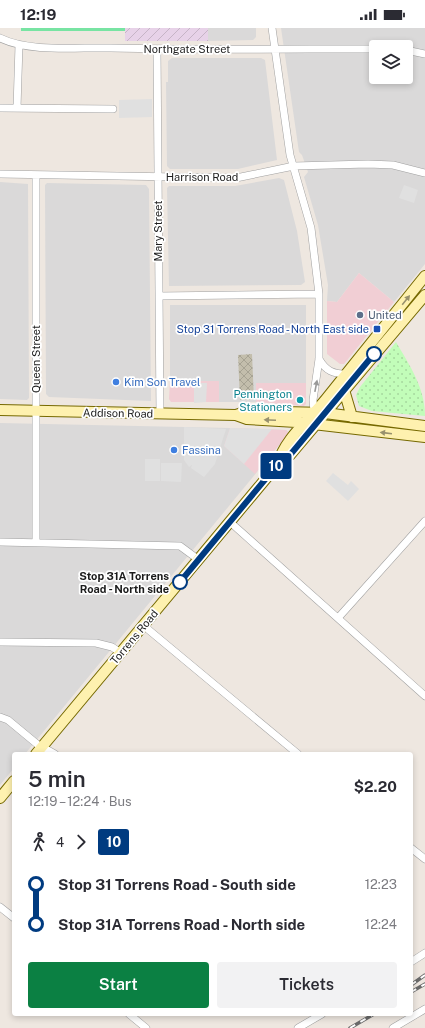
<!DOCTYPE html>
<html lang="en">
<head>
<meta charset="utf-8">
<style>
  :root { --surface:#fff; --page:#f2f2f3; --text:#2b2b33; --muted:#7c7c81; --accent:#0b8043 }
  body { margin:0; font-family:"Public Sans",sans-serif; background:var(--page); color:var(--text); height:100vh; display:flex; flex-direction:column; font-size:15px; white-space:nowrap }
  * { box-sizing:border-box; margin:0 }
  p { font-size:13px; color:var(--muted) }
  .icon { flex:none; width:22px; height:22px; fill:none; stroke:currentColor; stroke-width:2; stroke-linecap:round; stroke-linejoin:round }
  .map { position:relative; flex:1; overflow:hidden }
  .drawer { position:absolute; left:12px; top:724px; width:401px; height:264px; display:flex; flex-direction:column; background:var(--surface); border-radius:4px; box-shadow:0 2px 6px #0003 }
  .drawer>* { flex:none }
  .badge { padding:0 8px; border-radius:3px; font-size:14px; line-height:26px }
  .tools { position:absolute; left:369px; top:12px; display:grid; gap:8px }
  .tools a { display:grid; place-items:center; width:44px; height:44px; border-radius:4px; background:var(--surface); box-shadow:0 2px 6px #0003; font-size:20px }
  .map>.badge { position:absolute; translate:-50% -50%; box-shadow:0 0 0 2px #fff }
  .legs { display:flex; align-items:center; gap:6px; height:44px; padding:0 16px; font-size:13px }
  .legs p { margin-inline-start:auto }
  .headline { display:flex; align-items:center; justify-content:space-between; height:68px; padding:0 16px }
  h1 { font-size:22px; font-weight:600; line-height:30px }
  .button { display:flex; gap:8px; margin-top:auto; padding:8px 16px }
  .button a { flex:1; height:46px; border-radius:4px; background:var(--accent); color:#fff; font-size:16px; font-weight:600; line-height:46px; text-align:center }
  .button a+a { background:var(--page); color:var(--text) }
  ul { padding:0 16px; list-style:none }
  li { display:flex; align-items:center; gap:14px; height:40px; font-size:15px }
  li i { display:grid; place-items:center; width:6px; height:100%; margin:0 5px; background:currentColor }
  li i::after { content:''; width:10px; height:10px; margin:-5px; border:3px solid; border-radius:50%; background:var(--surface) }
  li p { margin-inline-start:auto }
  li:first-child i { background:linear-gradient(#0000 50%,currentColor 0) }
  li:last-child i { background:linear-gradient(currentColor 50%,#0000 0) }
  .status { display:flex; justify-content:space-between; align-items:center; height:28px; padding:0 20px; background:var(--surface); direction:ltr }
  .status svg { height:11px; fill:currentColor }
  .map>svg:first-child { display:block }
  .residential { fill:#dad9d9; fill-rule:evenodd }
  .commercial { fill:#f1ced4 }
  .industrial { fill:url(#industrial-furrows) }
  .construction { fill:url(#construction-cross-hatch) }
  .park { fill:url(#park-dots) }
  .pitch { fill:#78e4a3 }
  .parking { fill:#e0e0e0 }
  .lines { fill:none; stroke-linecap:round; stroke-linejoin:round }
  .street-casing { stroke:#a0a0a0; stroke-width:8 }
  .secondary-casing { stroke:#766900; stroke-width:12 }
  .street { stroke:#fff; stroke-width:7 }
  .secondary { stroke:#fef1af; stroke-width:10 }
  .rail-casing { stroke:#6a6a6a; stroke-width:3.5 }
  .rail { stroke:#fff; stroke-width:2; stroke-dasharray:6; stroke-linecap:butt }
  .oneway { fill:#98916d }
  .oneway2 { fill:#999 }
  .line-1-casing { stroke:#fff; stroke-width:9 }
  .line-1 { stroke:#003b80; stroke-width:6 }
  .service-dot { fill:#5c6f8a; stroke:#fff; stroke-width:1.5 }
  .transit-dot { fill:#1a4fb4; stroke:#fff; stroke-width:1.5 }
  .stop-1-dot { fill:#fff; stroke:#003b80; stroke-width:2 }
  .shop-dot { fill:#3f7fe0; stroke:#fff; stroke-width:1.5 }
  .culture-dot { fill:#0f9aa8; stroke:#fff; stroke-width:1.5 }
  .labels { text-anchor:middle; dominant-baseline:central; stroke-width:3.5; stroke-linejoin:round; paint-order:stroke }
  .street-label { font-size:11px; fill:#1c1c1c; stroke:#fff }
  .service-label { font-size:11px; fill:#4e5e75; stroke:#fff; text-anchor:start }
  .transit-label { font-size:11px; fill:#164399; stroke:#fff; text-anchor:end }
  .shop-label { font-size:11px; fill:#366cbe; stroke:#fff; text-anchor:start }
  .culture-label { font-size:11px; fill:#0d838f; stroke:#fff; text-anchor:end }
  .stop-label { font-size:11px; font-weight:bold; fill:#1c1c1c; stroke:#fff; text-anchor:end }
</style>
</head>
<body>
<div class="status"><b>12:19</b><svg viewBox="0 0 49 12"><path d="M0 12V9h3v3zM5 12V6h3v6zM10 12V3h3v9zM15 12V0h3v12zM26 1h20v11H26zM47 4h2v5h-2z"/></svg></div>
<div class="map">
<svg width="425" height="1000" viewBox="0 0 425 1000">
  <defs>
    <pattern id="industrial-furrows" width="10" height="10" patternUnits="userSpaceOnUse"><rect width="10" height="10" fill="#e7d2e8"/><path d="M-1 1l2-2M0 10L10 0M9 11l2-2" fill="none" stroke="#c6b4c6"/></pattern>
    <pattern id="construction-cross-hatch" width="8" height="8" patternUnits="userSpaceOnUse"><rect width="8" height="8" fill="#c3beac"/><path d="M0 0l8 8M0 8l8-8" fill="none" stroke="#a7a393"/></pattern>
    <pattern id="park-dots" width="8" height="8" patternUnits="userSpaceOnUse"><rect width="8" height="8" fill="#c2fdb9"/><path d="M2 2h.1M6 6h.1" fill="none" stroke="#a6d89e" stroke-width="1.8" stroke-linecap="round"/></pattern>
  </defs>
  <rect width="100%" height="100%" fill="#eee7e0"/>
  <path class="residential" d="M208,0H256V9L253,12L208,13Z
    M281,0H425V236L394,274L359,245L337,274L327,273L328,257L318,197L304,149L308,144L302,127L299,124ZM376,19H406V49H376Z
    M172,30H261L265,32L277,132L238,141H170L167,138L166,54H168V33Z
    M279,150L284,152L297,203L305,254L301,257L169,258L167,160L169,158H235Z
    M0,154L28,156L29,370L27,372L0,371Z
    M47,155L146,157L149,161L151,373L49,369L46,366L45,157Z
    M170,277H306V355H256V374H219V353H170Z
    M0,395L230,400L286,402L289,405L25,726H14V740L0,757Z"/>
  <path class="commercial" d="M359,245L394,274L344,336H340L327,326V273L337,274Z
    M170,353H219V374H171L169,371Z
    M256,355H306V376L304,378L256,374Z
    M230,400L286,402L289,405L255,446L224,418Z"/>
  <path class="industrial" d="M125,0H208V13H125Z"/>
  <path class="construction" d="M252,326L254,372H240L238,327Z"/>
  <path class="park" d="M396,314C410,338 425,360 425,388L372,383L359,378L356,367L360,359Z"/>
  <path class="pitch" d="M21,0H125V3H21Z"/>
  <path class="parking" d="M152,71V89L119,90V72Z
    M404,157L418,162L414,175L399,170Z
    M194,355H207L206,374L194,375Z
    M184,399L226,401L215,436L204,449L191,440L192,437L189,439L184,432Z
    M230,400L272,401L244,436L224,418Z
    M145,431H160V453H145Z
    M161,435H182L181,454L161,453Z
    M333,445L348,457L351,453L359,461L348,473L326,453Z"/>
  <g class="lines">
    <g class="street-casing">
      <path id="street" d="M272,0L290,127L311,200L319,266V331L313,372L314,384
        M0,10C31,25 77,19 111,20C199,22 288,21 376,21
        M157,21L160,386
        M406,22L425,26
        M0,80L113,81
        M17,80L19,17
        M0,146L236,150L294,138L368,136L393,137L425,145
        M36,147V515
        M159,268L319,266
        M319,331C326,343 333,346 347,346
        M230,494L425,668
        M0,514L180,518L199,532
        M338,590L425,493
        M144,598L298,726
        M0,614L96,615L112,619L121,625
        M0,689L8,692L37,716L55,726
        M411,820L425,831
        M0,879L14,890
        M411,934L425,925
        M129,986L146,1000
        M298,1000L322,986
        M393,1000L425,981"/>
    </g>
    <g class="secondary-casing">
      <path id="secondary" d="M344,362L352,389
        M0,382L236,387L248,383L325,385L425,398
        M236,387L247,391L296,394L425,409
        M278,436C284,411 310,391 326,371C359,330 392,289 425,248
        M36,726L278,436L290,427L425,267
        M0,770L14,753"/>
    </g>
    <use href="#street" class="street"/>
    <use href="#secondary" class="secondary"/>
    <g class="rail-casing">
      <path id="rail" d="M411,957L425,947
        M411,964L425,956
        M350,1000L374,986"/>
    </g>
    <use href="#rail" class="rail"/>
  </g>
  <defs><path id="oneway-solid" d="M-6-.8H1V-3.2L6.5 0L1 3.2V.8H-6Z"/></defs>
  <g class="oneway">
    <use href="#oneway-solid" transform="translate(406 272) rotate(-51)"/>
    <use href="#oneway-solid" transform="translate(270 392) rotate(-177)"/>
    <use href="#oneway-solid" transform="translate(386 405) rotate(-173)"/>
  </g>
  <use class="oneway2" href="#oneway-solid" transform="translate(316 358) rotate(-79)"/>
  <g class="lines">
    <g class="line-1-casing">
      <path id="line-1" d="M180,554L278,436L290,427L374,326"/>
    </g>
    <use href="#line-1" class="line-1"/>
  </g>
  <circle class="service-dot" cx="360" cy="287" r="4"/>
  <rect class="transit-dot" x="373" y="297" width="8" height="8" rx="2"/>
  <g class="stop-1-dot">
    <circle cx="374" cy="326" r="7"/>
    <circle cx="180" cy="554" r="7"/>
  </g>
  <g class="shop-dot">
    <circle cx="116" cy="354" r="4"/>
    <circle cx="174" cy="422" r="4"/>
  </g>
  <circle class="culture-dot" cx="300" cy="372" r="4"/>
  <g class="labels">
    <g class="street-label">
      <text x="187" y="21">Northgate Street</text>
      <text x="202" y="149">Harrison Road</text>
      <text transform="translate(158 203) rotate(-90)">Mary Street</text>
      <text transform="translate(36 331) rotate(-90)">Queen Street</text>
      <text transform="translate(118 385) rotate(1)">Addison Road</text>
      <text transform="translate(134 609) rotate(-50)">Torrens Road</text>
    </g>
    <g class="service-label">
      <text x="368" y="287">United</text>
    </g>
    <g class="transit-label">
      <text x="369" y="301">Stop 31 Torrens Road - North East side</text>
    </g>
    <g class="shop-label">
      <text x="124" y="354">Kim Son Travel</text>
      <text x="182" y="422">Fassina</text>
    </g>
    <g class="culture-label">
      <text x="292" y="366">Pennington<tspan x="292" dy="13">Stationers</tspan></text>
    </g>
    <g class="stop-label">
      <text x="169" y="548">Stop 31A Torrens<tspan x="169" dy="13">Road - North side</tspan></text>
    </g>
  </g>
</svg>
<div class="tools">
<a><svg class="icon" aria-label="layers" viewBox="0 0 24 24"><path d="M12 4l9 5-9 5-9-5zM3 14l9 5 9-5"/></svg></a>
</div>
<b class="badge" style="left:276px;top:438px;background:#003b80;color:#fff">10</b>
<section class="drawer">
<div class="headline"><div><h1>5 min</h1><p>12:19 – 12:24 · Bus</p></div><b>$2.20</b></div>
<div class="legs"><svg class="icon" aria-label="walk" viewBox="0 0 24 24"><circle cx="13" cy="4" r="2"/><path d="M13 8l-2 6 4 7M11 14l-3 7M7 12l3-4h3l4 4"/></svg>4<svg class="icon" aria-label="forward" viewBox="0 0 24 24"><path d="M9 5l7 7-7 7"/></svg><b class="badge" style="background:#003b80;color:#fff">10</b></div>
<ul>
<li><i style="color:#003b80"></i><b>Stop 31 Torrens Road - South side</b><p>12:23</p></li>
<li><i style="color:#003b80"></i><b>Stop 31A Torrens Road - North side</b><p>12:24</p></li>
</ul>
<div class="button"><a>Start</a><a>Tickets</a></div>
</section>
</div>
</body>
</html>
